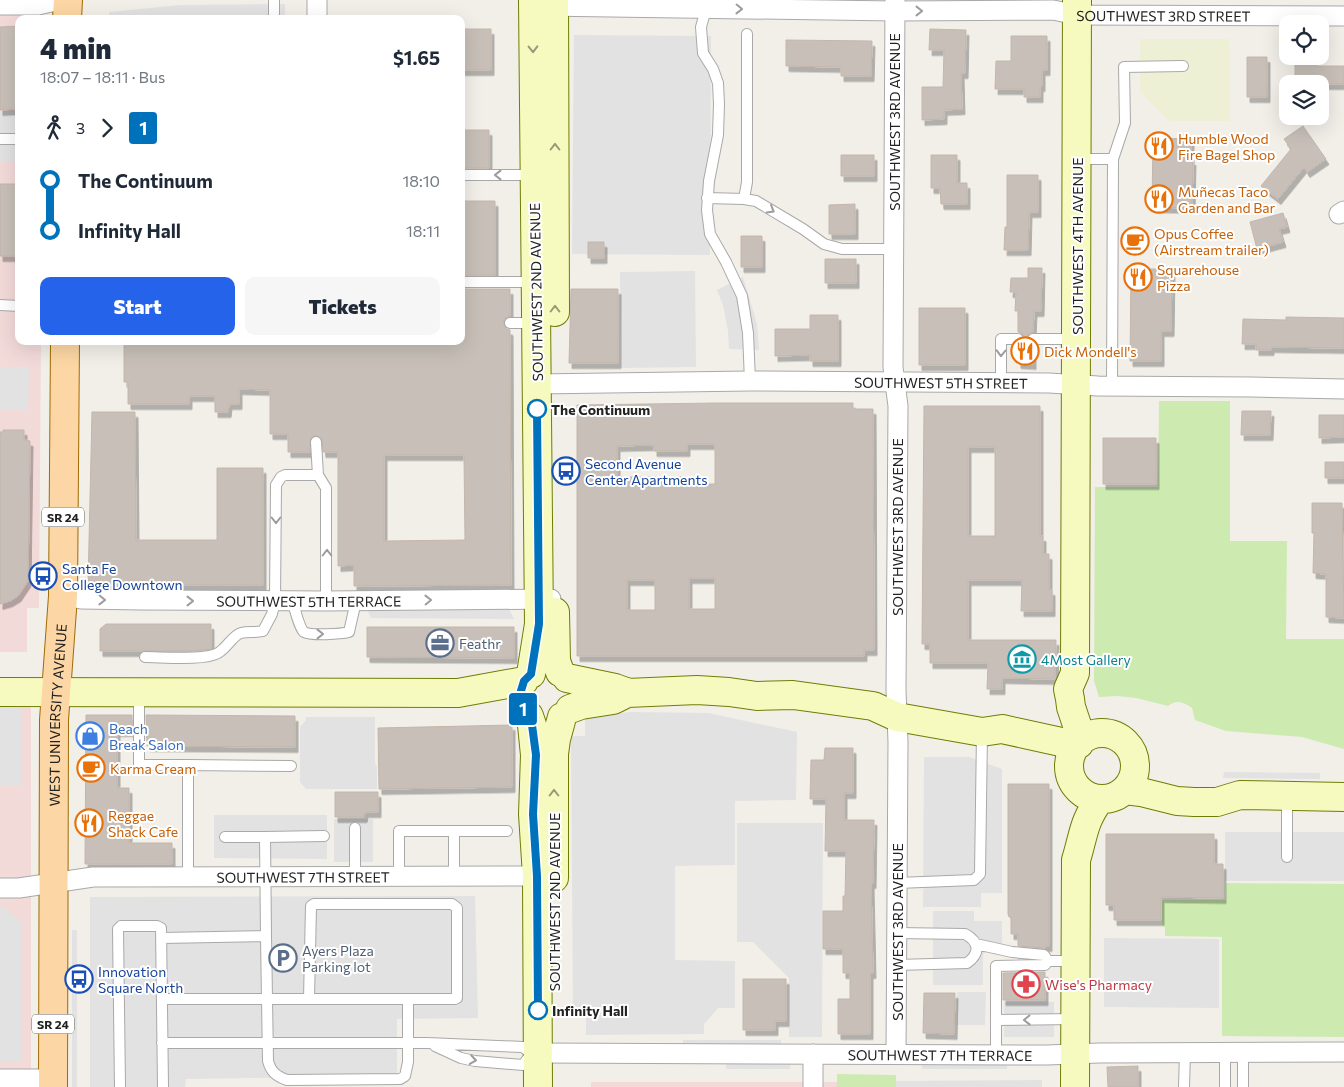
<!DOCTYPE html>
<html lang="en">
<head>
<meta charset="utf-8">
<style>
  :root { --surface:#fff; --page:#f6f6f7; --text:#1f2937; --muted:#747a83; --accent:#2563eb }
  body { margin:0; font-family:Commissioner,sans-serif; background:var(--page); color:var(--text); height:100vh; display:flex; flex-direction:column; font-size:19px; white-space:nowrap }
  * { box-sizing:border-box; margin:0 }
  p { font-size:16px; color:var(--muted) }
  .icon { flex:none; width:28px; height:28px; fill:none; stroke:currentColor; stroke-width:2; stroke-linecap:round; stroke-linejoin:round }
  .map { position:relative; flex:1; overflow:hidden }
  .panel { position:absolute; left:15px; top:15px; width:450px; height:330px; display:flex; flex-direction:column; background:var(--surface); border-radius:10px; box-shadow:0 5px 20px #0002 }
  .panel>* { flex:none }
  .badge { padding:0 10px; border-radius:4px; font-size:18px; line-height:32px }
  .controls { position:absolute; left:1279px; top:15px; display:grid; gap:10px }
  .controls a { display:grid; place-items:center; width:50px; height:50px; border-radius:10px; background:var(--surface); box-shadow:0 5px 20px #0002; font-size:25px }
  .map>.badge { position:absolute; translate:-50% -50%; box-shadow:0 0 0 2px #fff }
  .legs { display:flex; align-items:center; gap:8px; height:55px; padding:0 25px; font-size:16px }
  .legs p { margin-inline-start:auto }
  .head { display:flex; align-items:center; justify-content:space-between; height:85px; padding:0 25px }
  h1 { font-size:28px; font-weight:800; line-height:38px }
  .action { display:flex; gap:10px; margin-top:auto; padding:10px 25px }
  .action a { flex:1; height:58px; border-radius:10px; background:var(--accent); color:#fff; font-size:20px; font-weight:800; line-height:58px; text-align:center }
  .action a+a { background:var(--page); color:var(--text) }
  ul { padding:0 25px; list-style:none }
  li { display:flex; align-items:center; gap:18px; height:50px; font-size:19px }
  li i { display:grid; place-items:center; width:8px; height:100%; margin:0 6px; background:currentColor }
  li i::after { content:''; width:12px; height:12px; margin:-6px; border:4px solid; border-radius:50%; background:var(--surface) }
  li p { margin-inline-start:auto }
  li:first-child i { background:linear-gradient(#0000 50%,currentColor 0) }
  li:last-child i { background:linear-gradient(currentColor 50%,#0000 0) }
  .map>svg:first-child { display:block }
  .commercial { fill:#f2dad9 }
  .farmland { fill:#eef0d5 }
  .grass { fill:#cdebb0 }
  .parking { fill:#e2e2e2 }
  .building { fill:#c7bfb8; stroke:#c4b6ab; fill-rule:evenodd; filter:url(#shadow) }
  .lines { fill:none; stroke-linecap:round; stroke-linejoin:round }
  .lane-casing { stroke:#a9a9a9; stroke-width:12 }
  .street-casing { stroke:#a9a9a9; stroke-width:21 }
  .secondary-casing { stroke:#707d05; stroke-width:30 }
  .primary-casing { stroke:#a06b00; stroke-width:30 }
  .lane { stroke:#fff; stroke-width:10 }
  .street { stroke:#fff; stroke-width:19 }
  .secondary { stroke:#f7fabf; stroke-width:28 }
  .primary { stroke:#fcd6a4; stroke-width:28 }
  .oneway { stroke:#9c9c9c }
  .oneway2 { stroke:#979978 }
  .line-1-casing { stroke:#fff; stroke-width:11 }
  .line-1 { stroke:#0072bc; stroke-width:8 }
  .stop-1-dot { fill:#fff; stroke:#0072bc; stroke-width:2.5 }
  .labels { text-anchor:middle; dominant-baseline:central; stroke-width:4; stroke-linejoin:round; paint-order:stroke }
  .shield { fill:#fff; stroke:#646464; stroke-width:1 }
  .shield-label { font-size:12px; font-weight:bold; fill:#222 }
  .street-label { font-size:14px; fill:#222; stroke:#fff }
  .food-label { font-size:14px; fill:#c56008; stroke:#fff; text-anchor:start }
  .stop-label { font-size:14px; font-weight:bold; fill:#222; stroke:#fff; text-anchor:start }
  .transit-label { font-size:14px; fill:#164399; stroke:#fff; text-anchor:start }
  .service-label { font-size:14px; fill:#4e5e75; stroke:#fff; text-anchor:start }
  .culture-label { font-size:14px; fill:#0d838f; stroke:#fff; text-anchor:start }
  .shop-label { font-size:14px; fill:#366cbe; stroke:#fff; text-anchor:start }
  .health-label { font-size:14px; fill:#be3a42; stroke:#fff; text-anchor:start }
</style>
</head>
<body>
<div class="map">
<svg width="1344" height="1087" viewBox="0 0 1344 1087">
  <defs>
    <filter id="shadow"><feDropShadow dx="3" dy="5.5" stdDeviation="0" flood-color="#0004"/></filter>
  </defs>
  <rect width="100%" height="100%" fill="#f2efe9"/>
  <path class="commercial" d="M0,0H44V19H19V341H41L39,608H27V652H0Z
    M0,701L29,703L31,709V1087H0Z
    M591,1082H1041V1087H591Z"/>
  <path class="farmland" d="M1140,39H1229L1230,121H1169L1140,92Z"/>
  <path class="grass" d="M1159,401H1230V541H1287L1286,639H1344V749L1302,737L1226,731L1195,720L1192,708C1184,702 1176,699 1168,706L1136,698L1117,696L1099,697L1094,681L1095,487H1158Z
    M1226,883L1344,884V1037L1222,1036V937L1165,936V928L1162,924V900H1226Z
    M837,1074L896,1075V1087H837Z"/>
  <path class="parking" d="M285,4V19H109V12L180,5Z
    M574,35L711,36L710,255L572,254Z
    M0,112H19V162H0Z
    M695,271L696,367L621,368L620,272Z
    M743,277L757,324L759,350L729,349L728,331L723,305L717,290Z
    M0,367H29L28,410H0Z
    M365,605H507L514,619L371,618Z
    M0,706H21V786H0Z
    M630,712L708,713L797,732L796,800L735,801V865L675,866V960L735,961V1008H718L704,1024V1034L586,1035V1016H573L571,736H585V719Z
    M306,717H375V764L377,766V789H306L300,782V727L306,720Z
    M924,757H969L1002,769V893H981V907H923Z
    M1224,772L1320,773V779L1223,778Z
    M214,815H327V859L214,858Z
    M334,819H373V862H334Z
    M737,823H823L822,1037H789V978L753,942H737Z
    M1225,832H1344V881H1225Z
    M475,896L478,1018L397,1019V1076L186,1079L185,1087H90V897Z
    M0,908H5L21,922V1062H0Z
    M933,911H974V921H1002V943L983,954V985H933Z
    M72,930H77V1087H72Z
    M1104,938L1219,939V1008L1104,1007Z
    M957,992H986L985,1025H957Z
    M1004,1002H1054V1037H1004Z
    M683,1040H781V1045H683Z
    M790,1063V1069H726V1064Z
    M922,1063H1007V1069H922Z
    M1042,1080V1087H896V1081Z"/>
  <path class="building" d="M19,26V109L0,110V27Z
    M461,29H491V70H461Z
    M930,29L966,30L965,73H961L962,109L944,110V119L922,120V87H943L944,50H929Z
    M1011,36H1047V70H1042V86H1040V97H1024V89H995L996,61H1011Z
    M786,40L872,41L871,76H841V67L786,66Z
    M1247,57H1267V97H1247Z
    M1295,57H1315V66H1344V84H1295Z
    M1303,126L1326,159L1307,172L1304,167L1278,199L1261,186L1291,149L1284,139Z
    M461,130H489V168H461Z
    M1153,138L1191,139V160H1193L1192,208L1152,207Z
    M841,155H874V176H841Z
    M931,155H957V183H967V204H941L940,188H931Z
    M1007,175H1038V212H1029L1028,250H1004L1005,227H1007Z
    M0,184H19V256H0Z
    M461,201H495V275H461Z
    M855,204V234H829V205Z
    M1283,213L1287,227L1279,229L1283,242L1257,249L1250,222Z
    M741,236H762V267H741Z
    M588,242H604V258H588Z
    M825,259H856V283H825Z
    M1028,268H1042L1041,311H1034L1033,332L1029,333L1026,339L1027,343L1033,346V364L1018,363V346L1024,343L1025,339L1022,333L1018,332V311H1015L1016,292H1010L1011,278H1028Z
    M1131,269H1172L1171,331H1161V361H1130Z
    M461,289H510V316L504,319L503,323L506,329L510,330L511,585L354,586V565L338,566V452H323L322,439L316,435L310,439V452H288V434H270V390L239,389V404H229L228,412H215V396H189V404H128V382H124V341H461ZM384,455H464L465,540L384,541Z
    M571,289H618V363H569Z
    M919,308H965V365H919Z
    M810,315H838V361H810V355L775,356V329H810Z
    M1286,317L1344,318V348L1271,347V350H1256V344H1242L1243,319L1286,320Z
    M715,403H853V409H873L874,650H864V656H577V405ZM687,444H715V484H686V477H617V446L654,445V451H687ZM689,578H715V609H689ZM627,580H655V610H627Z
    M924,406H1040V536H1043V554H1049V590H1052V611H1021L1022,580H968V640H1056L1055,679L1002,678V689H987L988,663H930V644H922ZM968,447H995V536H968Z
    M1242,411H1271L1270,435H1241Z
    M92,412H135L136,540H217V468H263V585H88Z
    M1319,415H1344V437L1319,438Z
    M3,430H24V440L30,441L28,581L18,596L10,601L0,604V432H3Z
    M1103,438H1156V484H1103Z
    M1325,462H1344V478H1325Z
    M1312,503H1342L1344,618L1326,617V574L1313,573L1314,533H1312Z
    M106,624H211V649L195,651H100V629Z
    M367,627H514V658L367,657Z
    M86,715H132V731H117V788H129V843H172V864H85Z
    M146,715L295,716V747L147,746Z
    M512,725V787L379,789L378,728Z
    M825,748H853V793H844V820H874L873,883H871L873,973H870V1034H838V999H850V973H843V949H823V911H843V896H845L846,851H825L826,799H810L811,760H824Z
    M1008,784H1049V946H1045V948L1018,946V934H1011V917H1009L1008,914Z
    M335,792H378V812H365L364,817H335Z
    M1106,834H1214V864H1223V898L1161,897V920H1114V905H1106Z
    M1045,972V1000H1003V973Z
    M743,979H786V1021H775V1030H743Z
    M924,993H955L954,1034L923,1033Z
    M1138,1066V1087H1108L1107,1067Z"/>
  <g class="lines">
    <g class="lane-casing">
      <path id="lane" d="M706,9L701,27L703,53L713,69L718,83L719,104L718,135L709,181L707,210L710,234L726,262L742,296L748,333L750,381
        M274,19V0
        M0,139H19
        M1077,159H1113
        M461,175H533
        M707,198L744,199L756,201L803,229L824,244L842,249H894
        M744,199L747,182V34
        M461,282H534
        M0,305L19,306
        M510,323H535
        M1033,339H1075
        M1001,383V339H1018
        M1112,386L1113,159L1125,123L1124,67L1183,66
        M316,442L318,475
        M292,601C295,608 299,628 304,632C311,636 341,634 349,632L356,601
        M145,657C162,657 205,661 218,653C227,648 233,635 241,633C248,631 256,633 263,631L272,614L275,601L276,485L281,477L285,475H318L326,488V601
        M139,693V765H188
        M1287,797V857
        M355,828V876
        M225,837H265
        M399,876V831H454
        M454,876V831H507
        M188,877V765L291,766
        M897,883L974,880L980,874L982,733
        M266,936L268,1061C271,1072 276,1076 287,1080L400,1079L405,1076L408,1062V999
        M161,938L266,936L265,837L324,836
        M976,944L1012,952L1044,955L1048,961H1075
        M897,965L967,963C980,954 980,942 965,934L897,933
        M162,999H455L457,998V908L452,904H314L311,906L309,999
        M996,1020V966L1045,965L1048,961
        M162,1043H427L523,1047L531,1054L534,1053
        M435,1046L461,1058L475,1061L523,1065L531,1054
        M1243,1052V1087
        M996,1055V1020L1075,1019
        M120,1087L118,929L121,926H157L161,928L163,1087
        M1184,1087L1185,1052
        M1225,1087V1052"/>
    </g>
    <g class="street-casing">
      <g id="street">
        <path d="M895,0L893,367L898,406L896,690L898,742L896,1054"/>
        <path d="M0,5H38L60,0"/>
        <path id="s1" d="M543,6L895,11L1053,10L1077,15L1344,16"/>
        <path d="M317,19V0"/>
        <path d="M1339,214L1344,211"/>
        <path id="s2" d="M537,384L750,381L1049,383L1098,386L1251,387L1344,389"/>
        <path id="s3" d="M63,596L81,599L141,600L326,601L551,599"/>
        <path id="s4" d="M0,888H19L93,877L548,876"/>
        <path id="s5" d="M538,1053L1047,1055L1099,1053L1344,1052"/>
        <path d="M0,1079H53"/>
        <path d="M813,1087V1054"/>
      </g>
    </g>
    <g class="secondary-casing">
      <path id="secondary" d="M554,0L555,312
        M1077,0L1075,673L1068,689L1070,699L1071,707L1082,740
        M555,612L556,661L560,672
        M531,674L539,624L533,0
        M567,678L615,688L626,692
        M0,692L458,693L524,681
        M570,709L581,705L613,700L627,693L697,690L729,692L757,696L793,695L873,706L897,717L982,732L1002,729L1061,742L1079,744
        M529,716L532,725L535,755L533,814L537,876L538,1087
        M1069 766a33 33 0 1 1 66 0a33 33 0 1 1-66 0Z
        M1125,790L1141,792L1177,801L1194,802H1217L1240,795L1344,797
        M554,878V754L556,739L562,717
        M1075,1087L1076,860C1084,834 1083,822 1100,799"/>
    </g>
    <g class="primary-casing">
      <g id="primary">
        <path d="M67,19L68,0"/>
        <path id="s6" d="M53,1087L54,720L63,596L65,341"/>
      </g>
    </g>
    <use href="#lane" class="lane"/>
    <use href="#street" class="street"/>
    <use href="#secondary" class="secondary"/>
    <use href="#primary" class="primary"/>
  </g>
  <defs><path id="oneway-chevron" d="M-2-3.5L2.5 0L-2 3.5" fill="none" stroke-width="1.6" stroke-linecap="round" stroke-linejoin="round" transform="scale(1.25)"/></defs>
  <g class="oneway">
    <use href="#oneway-chevron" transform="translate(739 9) rotate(1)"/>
    <use href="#oneway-chevron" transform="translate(919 11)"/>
    <use href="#oneway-chevron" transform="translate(498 175) rotate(-180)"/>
    <use href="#oneway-chevron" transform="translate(771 210) rotate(30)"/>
    <use href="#oneway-chevron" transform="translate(1001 353) rotate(91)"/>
    <use href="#oneway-chevron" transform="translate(276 520) rotate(90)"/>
    <use href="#oneway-chevron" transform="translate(327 553) rotate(-90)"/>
    <use href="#oneway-chevron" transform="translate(102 600) rotate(1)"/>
    <use href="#oneway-chevron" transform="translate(428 600) rotate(-1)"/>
    <use href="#oneway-chevron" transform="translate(190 601)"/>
    <use href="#oneway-chevron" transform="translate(320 634)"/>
    <use href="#oneway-chevron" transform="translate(1027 1020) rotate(179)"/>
    <use href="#oneway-chevron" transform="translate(473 1060) rotate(9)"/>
  </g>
  <g class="oneway2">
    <use href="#oneway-chevron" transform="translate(533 49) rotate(89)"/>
    <use href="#oneway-chevron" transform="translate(555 147) rotate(-90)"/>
    <use href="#oneway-chevron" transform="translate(555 309) rotate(-90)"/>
    <use href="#oneway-chevron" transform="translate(554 793) rotate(-90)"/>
  </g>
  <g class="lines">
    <g class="line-1-casing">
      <path id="line-1" d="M537,409L539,624L531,674L524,681L520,694L523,709L529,716L532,725L536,755L533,814L537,876L538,1010"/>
    </g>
    <use href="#line-1" class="line-1"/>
  </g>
  <defs>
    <g id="restaurant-ring" transform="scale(1.4375)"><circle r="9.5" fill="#fff" stroke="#e8710a" stroke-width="1.5"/><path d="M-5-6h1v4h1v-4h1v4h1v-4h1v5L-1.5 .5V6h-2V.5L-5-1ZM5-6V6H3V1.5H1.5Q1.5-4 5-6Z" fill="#e8710a"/></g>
    <g id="cafe-ring" transform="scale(1.4375)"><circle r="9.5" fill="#fff" stroke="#e8710a" stroke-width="1.5"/><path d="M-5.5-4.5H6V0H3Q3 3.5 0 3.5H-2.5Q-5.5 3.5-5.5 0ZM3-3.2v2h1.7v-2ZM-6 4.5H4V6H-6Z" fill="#e8710a"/></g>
    <g id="bus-ring" transform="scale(1.4375)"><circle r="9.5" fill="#fff" stroke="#1a4fb4" stroke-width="1.5"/><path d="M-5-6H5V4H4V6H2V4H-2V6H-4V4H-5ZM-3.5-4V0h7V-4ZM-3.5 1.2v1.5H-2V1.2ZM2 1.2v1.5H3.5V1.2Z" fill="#1a4fb4"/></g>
    <g id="office-ring" transform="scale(1.4375)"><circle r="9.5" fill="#fff" stroke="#5c6f8a" stroke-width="1.5"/><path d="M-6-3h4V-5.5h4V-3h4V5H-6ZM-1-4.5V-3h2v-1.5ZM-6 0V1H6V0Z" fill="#5c6f8a"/></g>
    <g id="museum-ring" transform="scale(1.4375)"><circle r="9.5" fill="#fff" stroke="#0f9aa8" stroke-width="1.5"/><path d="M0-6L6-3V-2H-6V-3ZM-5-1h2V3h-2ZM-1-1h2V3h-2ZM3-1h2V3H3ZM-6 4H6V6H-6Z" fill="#0f9aa8"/></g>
    <g id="shop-ring" transform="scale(1.4375)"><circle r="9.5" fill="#fff" stroke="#3f7fe0" stroke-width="1.5"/><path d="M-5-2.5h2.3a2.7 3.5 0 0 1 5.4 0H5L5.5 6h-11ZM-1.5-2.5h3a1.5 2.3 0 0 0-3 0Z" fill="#3f7fe0"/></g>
    <g id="parking-ring" transform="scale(1.4375)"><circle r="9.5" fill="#fff" stroke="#5c6f8a" stroke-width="1.5"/><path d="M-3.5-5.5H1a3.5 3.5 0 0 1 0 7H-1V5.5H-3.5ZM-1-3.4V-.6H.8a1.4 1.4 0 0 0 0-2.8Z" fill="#5c6f8a"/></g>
    <g id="pharmacy-ring" transform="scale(1.4375)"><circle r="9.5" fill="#fff" stroke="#e0444e" stroke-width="1.5"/><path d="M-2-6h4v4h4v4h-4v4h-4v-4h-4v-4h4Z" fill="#e0444e"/></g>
  </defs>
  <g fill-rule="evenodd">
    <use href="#restaurant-ring" x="1159" y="146"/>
    <use href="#restaurant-ring" x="1159" y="199"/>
    <use href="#cafe-ring" x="1135" y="241"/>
    <use href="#restaurant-ring" x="1138" y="277"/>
    <use href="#restaurant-ring" x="1025" y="351"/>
    <use href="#bus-ring" x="566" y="471"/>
    <use href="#bus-ring" x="43" y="576"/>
    <use href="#office-ring" x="440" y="643"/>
    <use href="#museum-ring" x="1022" y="659"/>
    <use href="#shop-ring" x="90" y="736"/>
    <use href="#cafe-ring" x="91" y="768"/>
    <use href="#restaurant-ring" x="89" y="823"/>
    <use href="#parking-ring" x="283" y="958"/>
    <use href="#bus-ring" x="79" y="979"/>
    <use href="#pharmacy-ring" x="1026" y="984"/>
  </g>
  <g class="stop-1-dot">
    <circle cx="537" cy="409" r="9"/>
    <circle cx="538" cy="1010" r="9"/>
  </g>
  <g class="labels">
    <g class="shield">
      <rect x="42" y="507.5" width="42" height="19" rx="4"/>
      <rect x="32" y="1014.5" width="42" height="19" rx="4"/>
    </g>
    <g class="shield-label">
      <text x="63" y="517">SR 24</text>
      <text x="53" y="1024">SR 24</text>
    </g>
    <g class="street-label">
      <text stroke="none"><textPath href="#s1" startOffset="621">SOUTHWEST 3RD STREET</textPath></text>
      <text transform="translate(894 122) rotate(-90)">SOUTHWEST 3RD AVENUE</text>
      <text transform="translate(1077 246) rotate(-90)">SOUTHWEST 4TH AVENUE</text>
      <text transform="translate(536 292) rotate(-91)">SOUTHWEST 2ND AVENUE</text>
      <text stroke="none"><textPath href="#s2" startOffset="404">SOUTHWEST 5TH STREET</textPath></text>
      <text transform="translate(897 527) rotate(-90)">SOUTHWEST 3RD AVENUE</text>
      <text stroke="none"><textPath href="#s3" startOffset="246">SOUTHWEST 5TH TERRACE</textPath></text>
      <text stroke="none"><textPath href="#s6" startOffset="372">WEST UNIVERSITY AVENUE</textPath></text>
      <text stroke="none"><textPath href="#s4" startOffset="304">SOUTHWEST 7TH STREET</textPath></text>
      <text transform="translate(554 902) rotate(-90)">SOUTHWEST 2ND AVENUE</text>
      <text transform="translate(897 932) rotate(-90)">SOUTHWEST 3RD AVENUE</text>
      <text stroke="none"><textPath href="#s5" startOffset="402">SOUTHWEST 7TH TERRACE</textPath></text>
    </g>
    <g class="food-label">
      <text x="1178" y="138">Humble Wood<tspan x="1178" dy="16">Fire Bagel Shop</tspan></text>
      <text x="1178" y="191">Muñecas Taco<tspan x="1178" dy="16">Garden and Bar</tspan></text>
      <text x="1154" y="233">Opus Coffee<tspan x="1154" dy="16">(Airstream trailer)</tspan></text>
      <text x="1157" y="269">Squarehouse<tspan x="1157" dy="16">Pizza</tspan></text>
      <text x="1044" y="351">Dick Mondell's</text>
      <text x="110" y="768">Karma Cream</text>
      <text x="108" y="815">Reggae<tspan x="108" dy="16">Shack Cafe</tspan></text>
    </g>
    <g class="stop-label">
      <text x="551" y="409">The Continuum</text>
      <text x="552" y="1010">Infinity Hall</text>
    </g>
    <g class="transit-label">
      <text x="585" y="463">Second Avenue<tspan x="585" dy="16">Center Apartments</tspan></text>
      <text x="62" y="568">Santa Fe<tspan x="62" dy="16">College Downtown</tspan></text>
      <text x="98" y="971">Innovation<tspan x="98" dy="16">Square North</tspan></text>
    </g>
    <g class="service-label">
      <text x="459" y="643">Feathr</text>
      <text x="302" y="950">Ayers Plaza<tspan x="302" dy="16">Parking lot</tspan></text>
    </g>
    <g class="culture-label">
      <text x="1041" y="659">4Most Gallery</text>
    </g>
    <g class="shop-label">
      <text x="109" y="728">Beach<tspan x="109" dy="16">Break Salon</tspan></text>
    </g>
    <g class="health-label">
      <text x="1045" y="984">Wise's Pharmacy</text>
    </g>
  </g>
</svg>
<div class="controls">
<a><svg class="icon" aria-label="locate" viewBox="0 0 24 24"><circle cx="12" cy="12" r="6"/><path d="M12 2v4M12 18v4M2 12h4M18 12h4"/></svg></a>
<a><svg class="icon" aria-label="layers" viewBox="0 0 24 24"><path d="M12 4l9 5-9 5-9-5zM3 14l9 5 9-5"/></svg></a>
</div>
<b class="badge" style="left:523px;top:709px;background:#0072bc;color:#fff">1</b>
<section class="panel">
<div class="head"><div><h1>4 min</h1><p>18:07 – 18:11 · Bus</p></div><b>$1.65</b></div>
<div class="legs"><svg class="icon" aria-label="walk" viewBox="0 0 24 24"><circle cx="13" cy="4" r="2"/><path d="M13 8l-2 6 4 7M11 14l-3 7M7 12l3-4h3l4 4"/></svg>3<svg class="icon" aria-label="forward" viewBox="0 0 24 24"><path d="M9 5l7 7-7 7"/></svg><b class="badge" style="background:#0072bc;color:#fff">1</b></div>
<ul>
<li><i style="color:#0072bc"></i><b>The Continuum</b><p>18:10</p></li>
<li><i style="color:#0072bc"></i><b>Infinity Hall</b><p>18:11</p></li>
</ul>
<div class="action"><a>Start</a><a>Tickets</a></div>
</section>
</div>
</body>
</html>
